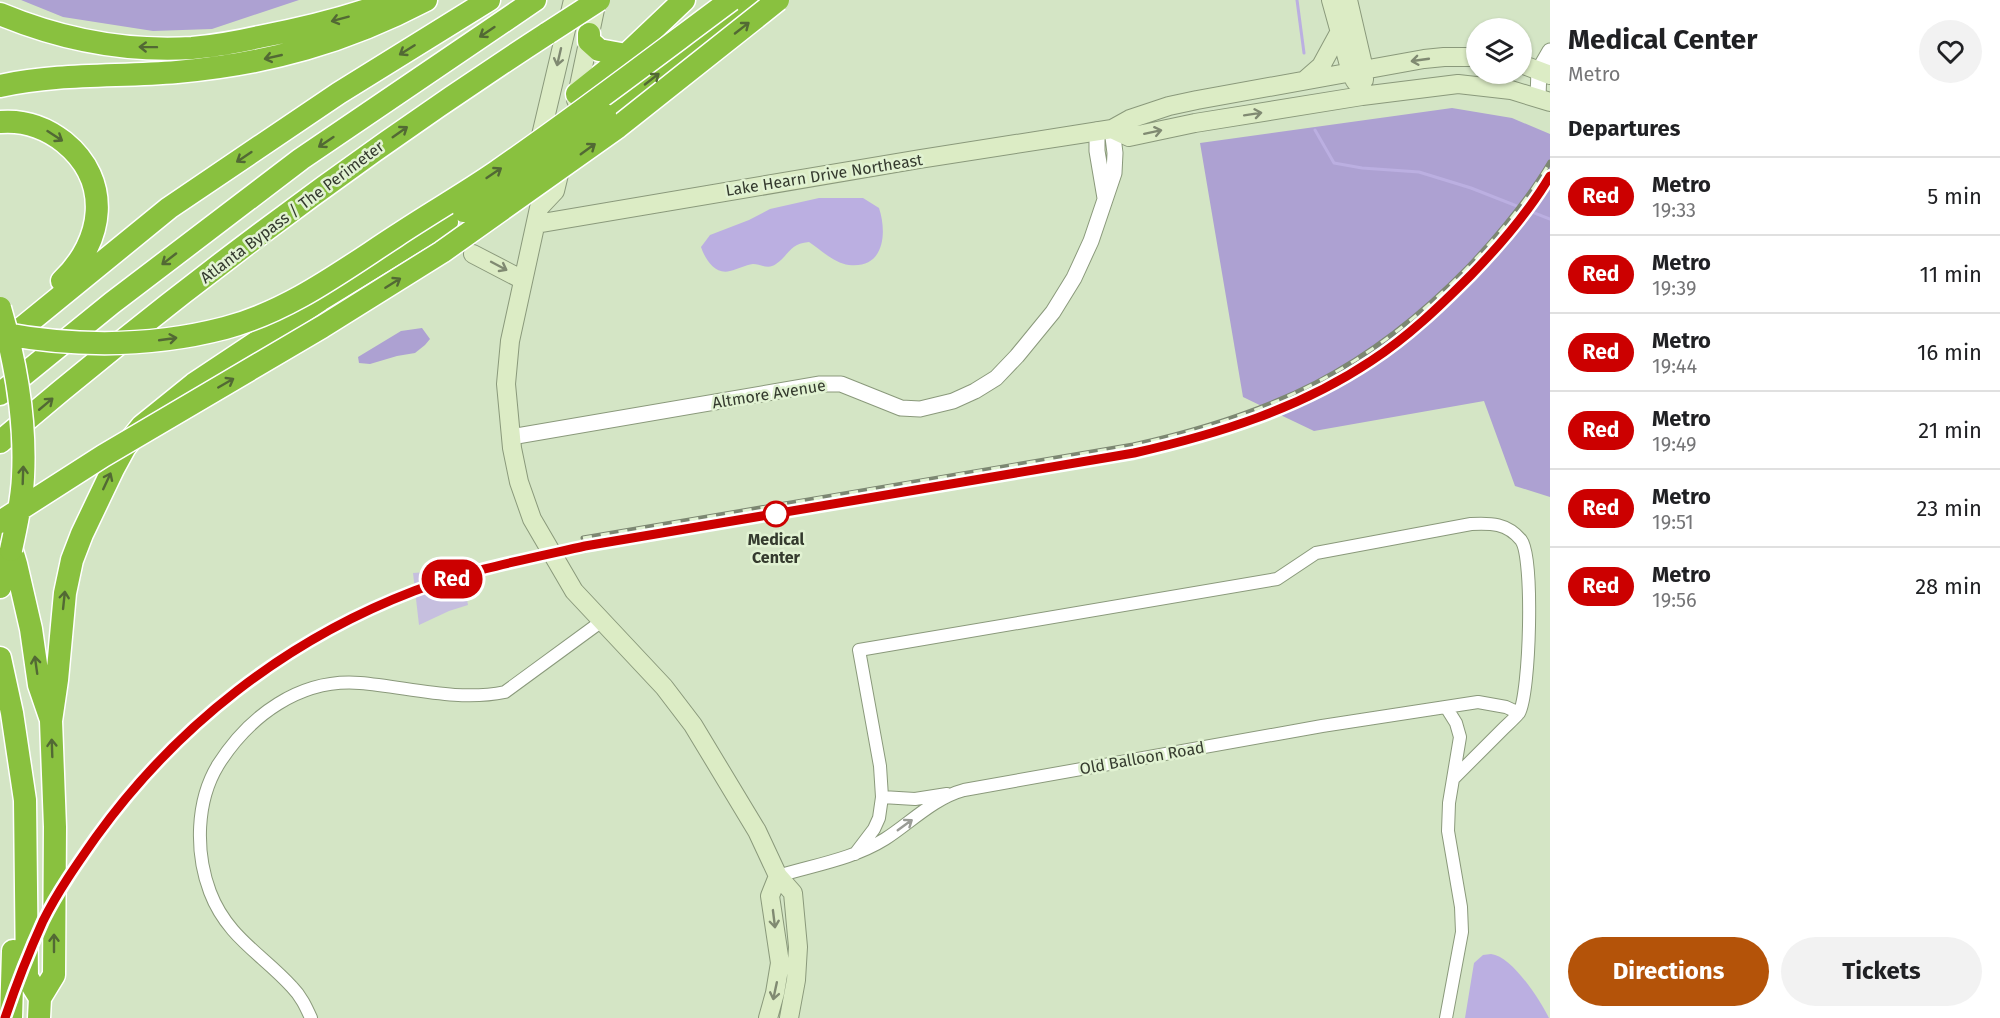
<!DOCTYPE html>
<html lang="en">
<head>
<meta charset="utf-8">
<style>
  :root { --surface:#fff; --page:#f2f2f2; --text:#202124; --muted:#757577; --line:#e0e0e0; --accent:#b45309 }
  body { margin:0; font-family:"Fira Sans",sans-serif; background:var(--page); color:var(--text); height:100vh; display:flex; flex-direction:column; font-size:22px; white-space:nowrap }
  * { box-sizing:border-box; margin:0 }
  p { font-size:20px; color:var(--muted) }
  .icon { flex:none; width:33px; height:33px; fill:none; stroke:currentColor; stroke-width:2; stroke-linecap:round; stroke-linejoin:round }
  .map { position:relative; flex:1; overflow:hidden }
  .drawer { display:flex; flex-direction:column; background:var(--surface); width:450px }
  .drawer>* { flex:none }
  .badge { padding:0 12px; border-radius:20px; font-size:21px; line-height:39px }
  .controls { position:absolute; left:1466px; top:18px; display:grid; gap:12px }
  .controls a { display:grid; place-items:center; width:66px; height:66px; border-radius:50%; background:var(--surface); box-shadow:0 2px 4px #0004; font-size:30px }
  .map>.badge { position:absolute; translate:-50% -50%; box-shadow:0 0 0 3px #fff }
  h2 { padding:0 18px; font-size:22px; line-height:54px }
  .round { display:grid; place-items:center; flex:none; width:63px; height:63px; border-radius:32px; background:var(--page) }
  .headline { display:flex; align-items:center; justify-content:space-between; height:102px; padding:0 18px }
  h1 { font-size:28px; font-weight:700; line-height:45px }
  .action { display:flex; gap:12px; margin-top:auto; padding:12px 18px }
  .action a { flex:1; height:69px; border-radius:36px; background:var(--accent); color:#fff; font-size:24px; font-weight:700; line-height:69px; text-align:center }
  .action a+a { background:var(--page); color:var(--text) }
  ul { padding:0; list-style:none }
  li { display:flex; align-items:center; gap:18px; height:78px; padding:0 18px; border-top:2px solid var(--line) }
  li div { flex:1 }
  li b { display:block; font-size:22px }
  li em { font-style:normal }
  li .badge { min-width:66px; font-weight:700; text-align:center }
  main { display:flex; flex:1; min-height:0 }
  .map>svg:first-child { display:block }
  .green { fill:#c6bfdf }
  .forest { fill:#ada1d2 }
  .water { fill:#bbafe1 }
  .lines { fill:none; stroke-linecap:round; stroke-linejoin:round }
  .stream { stroke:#bbafe1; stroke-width:3 }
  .minor-casing { stroke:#8a997b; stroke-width:14 }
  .tertiary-casing { stroke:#8a997b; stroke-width:17 }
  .secondary-casing { stroke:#8a997b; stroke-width:20 }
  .motorway-casing { stroke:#fff; stroke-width:25 }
  .minor { stroke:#fff; stroke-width:12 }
  .tertiary { stroke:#fff; stroke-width:15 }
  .secondary { stroke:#dcecc5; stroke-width:18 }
  .motorway { stroke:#89c13f; stroke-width:22 }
  .rail-casing { stroke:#7c8772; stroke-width:5 }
  .rail { stroke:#e1f2d2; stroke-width:3; stroke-dasharray:9; stroke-linecap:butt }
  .motorway-bridge-casing { stroke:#fff; stroke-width:25; stroke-linecap:butt }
  .motorway-bridge { stroke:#89c13f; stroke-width:22 }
  .oneway { stroke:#526934 }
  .oneway2 { stroke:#808a72 }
  .oneway3 { stroke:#9a9c96 }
  .line-casing { stroke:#fff; stroke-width:14 }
  .line { stroke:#c00; stroke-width:9 }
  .stop-dot { fill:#fff; stroke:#c00; stroke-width:3 }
  .labels { text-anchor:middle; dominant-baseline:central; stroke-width:5; stroke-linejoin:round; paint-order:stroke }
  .street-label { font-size:16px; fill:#343a2e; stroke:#e1f2d2 }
  .stop-label { font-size:16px; font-weight:bold; fill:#343a2e; stroke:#e1f2d2 }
</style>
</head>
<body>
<main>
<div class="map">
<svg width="1550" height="1018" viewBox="0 0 1550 1018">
  <rect width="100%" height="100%" fill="#d4e5c5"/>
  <path class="green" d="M439,571L458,575L463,578L468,605L449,611L419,625L413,573Z"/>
  <path class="forest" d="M21,0H299L212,29L153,31L63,17Z
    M1452,108L1512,118L1550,134V497L1515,486L1484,401L1314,431L1243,397L1200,143Z
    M422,328L430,339L425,345L415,353L397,356L370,364L359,363L358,357L401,331Z"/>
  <path class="water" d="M819,198H863L879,208C887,232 885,269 849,265C834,263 821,250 809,242C789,244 790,254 776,264C768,270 761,264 753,264C745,265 738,269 730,271C715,275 705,259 701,247L710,235L749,220L770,209Z
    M1491,954C1512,956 1540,1000 1549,1018H1465L1474,963L1483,955Z"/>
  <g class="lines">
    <path class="stream" d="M1297,0L1304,53
      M1315,130L1334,163L1362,168L1419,172L1471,188L1550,219"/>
    <g class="minor-casing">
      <path id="minor" d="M1446,707L1456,723L1460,737L1449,803L1448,831L1461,907L1462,932L1446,1018
        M882,797L915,799L947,794
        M855,854L874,829L879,818L882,797L880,766L859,650L1277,579L1316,553L1471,524C1491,523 1507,523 1521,540C1534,557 1530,694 1519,713C1515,718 1508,724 1503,729C1487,745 1470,762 1454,778
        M778,876C814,865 853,859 885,839C910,823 934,798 964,790L1322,726L1478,702L1506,707L1519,713
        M311,1018C306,1007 301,996 292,987C262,954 227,937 210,892C195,852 196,801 218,765C249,716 300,678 360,683C408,687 457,702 505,692L602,621"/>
    </g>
    <g class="tertiary-casing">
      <path id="tertiary" d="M1538,97L1539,70L1550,51
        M1097,130V151L1105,198
        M511,437L820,384H841L901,408L920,409L953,401L975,391L996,378L1017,356L1053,312L1074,278L1091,241L1114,173L1115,153L1112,129"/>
    </g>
    <g class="secondary-casing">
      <path id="secondary" d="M1331,0L1351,72L1355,81
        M1348,0L1364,69V80
        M1521,64L1550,75
        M1305,80L1321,66L1339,33
        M576,100L597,0
        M1112,129L1129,137L1195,123L1362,96L1458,84L1511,90L1550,102
        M538,148L573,0
        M562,162L555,191L539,208L510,341L506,384L512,448L519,482L532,519L574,591L664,687L693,725L757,831L778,876L793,893L798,947L796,980L789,1018
        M536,224L920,159L1112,129L1130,119L1169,106L1197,100L1424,59L1444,57H1476
        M473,254L523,280
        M768,1018L775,993L780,963L770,896L778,876"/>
    </g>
    <g class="motorway-casing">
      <path id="motorway" d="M0,14C60,39 126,52 192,48C214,46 237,42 259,37C306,28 351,17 395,0
        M589,34V41L599,50L626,55
        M0,86C59,73 118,77 177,72C268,64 346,42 426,0
        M577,94L626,55L684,0
        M605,115L751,0
        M0,122C24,120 45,127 64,142C112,181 104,241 62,281
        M1,345L169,208L339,93L489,0
        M0,394L112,303L301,159L535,0
        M0,442C174,294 357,157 548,33
        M6,530L16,564L31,629L39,685L50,717
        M0,587L11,550
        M0,658L12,713L25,800L27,977L40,998
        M11,1018L13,951
        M39,1018L40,998L54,975L55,827L51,721L57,680L65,593L72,560L82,534L113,469L125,447L142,426L194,384L320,300L447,222"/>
    </g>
    <use href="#minor" class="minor"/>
    <use href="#tertiary" class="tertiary"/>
    <use href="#secondary" class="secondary"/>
    <use href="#motorway" class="motorway"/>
    <g class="rail-casing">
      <path id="rail" d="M583,538L1133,445C1273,414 1368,370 1469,266C1500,233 1527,201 1550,162"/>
    </g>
    <use href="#rail" class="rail"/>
    <g class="motorway-bridge-casing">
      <path id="motorway-bridge" d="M548,33L599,0
        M464,211L605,115
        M0,308C16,363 26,420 23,477C22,502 16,526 11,550
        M0,333C74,347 152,347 225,328C289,311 342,271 396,236C429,214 464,194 496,172C576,117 653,58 731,0
        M0,522L103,456L322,327L442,252L618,127L778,0"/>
    </g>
    <use href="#motorway-bridge" class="motorway-bridge"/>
  </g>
  <defs><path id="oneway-shaft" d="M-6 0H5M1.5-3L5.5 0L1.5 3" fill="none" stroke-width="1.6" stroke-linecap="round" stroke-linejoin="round" transform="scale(1.5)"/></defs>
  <g class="oneway">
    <use href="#oneway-shaft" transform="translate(340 19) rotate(165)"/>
    <use href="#oneway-shaft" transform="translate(742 28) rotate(-38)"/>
    <use href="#oneway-shaft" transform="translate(487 32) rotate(146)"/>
    <use href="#oneway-shaft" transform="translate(148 47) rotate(-179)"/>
    <use href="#oneway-shaft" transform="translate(407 50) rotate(148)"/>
    <use href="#oneway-shaft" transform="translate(273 57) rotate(167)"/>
    <use href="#oneway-shaft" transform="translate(652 79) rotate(-38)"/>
    <use href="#oneway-shaft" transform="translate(400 132) rotate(-35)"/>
    <use href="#oneway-shaft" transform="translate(55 136) rotate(33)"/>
    <use href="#oneway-shaft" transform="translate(326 142) rotate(146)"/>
    <use href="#oneway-shaft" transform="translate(588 149) rotate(-36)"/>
    <use href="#oneway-shaft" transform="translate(244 157) rotate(146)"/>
    <use href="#oneway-shaft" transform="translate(494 173) rotate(-34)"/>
    <use href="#oneway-shaft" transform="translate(169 259) rotate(142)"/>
    <use href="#oneway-shaft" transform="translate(393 283) rotate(-32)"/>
    <use href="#oneway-shaft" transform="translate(168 339) rotate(-8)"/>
    <use href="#oneway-shaft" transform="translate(226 383) rotate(-30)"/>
    <use href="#oneway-shaft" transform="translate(46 404) rotate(-40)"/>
    <use href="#oneway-shaft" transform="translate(23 475) rotate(-88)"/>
    <use href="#oneway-shaft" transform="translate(107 481) rotate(-65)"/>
    <use href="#oneway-shaft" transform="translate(64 600) rotate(-84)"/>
    <use href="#oneway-shaft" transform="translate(36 665) rotate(-98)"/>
    <use href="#oneway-shaft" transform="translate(52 748) rotate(-92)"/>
    <use href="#oneway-shaft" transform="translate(54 943) rotate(-90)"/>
  </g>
  <g class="oneway2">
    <use href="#oneway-shaft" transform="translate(559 57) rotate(103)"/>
    <use href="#oneway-shaft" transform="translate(1420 60) rotate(172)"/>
    <use href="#oneway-shaft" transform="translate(1253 114) rotate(-9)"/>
    <use href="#oneway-shaft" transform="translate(1153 132) rotate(-12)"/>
    <use href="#oneway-shaft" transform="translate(499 266) rotate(28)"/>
    <use href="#oneway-shaft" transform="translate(774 919) rotate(83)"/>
    <use href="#oneway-shaft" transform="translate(775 991) rotate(102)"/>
  </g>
  <use class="oneway3" href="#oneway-shaft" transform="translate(905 825) rotate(-36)"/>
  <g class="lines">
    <g class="line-casing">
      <path id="line" d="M5,1018C16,985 29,952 43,921C58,891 77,864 96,837C176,726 286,640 414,591C469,570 527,559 585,546L1134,453C1218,434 1299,409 1371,361C1408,337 1440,306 1471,275C1501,244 1528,213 1550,176"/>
    </g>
    <use href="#line" class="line"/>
  </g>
  <circle class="stop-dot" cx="776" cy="514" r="12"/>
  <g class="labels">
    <g class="street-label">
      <text transform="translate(824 175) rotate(-9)">Lake Hearn Drive Northeast</text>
      <text transform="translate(292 212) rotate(-37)">Atlanta Bypass / The Perimeter</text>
      <text transform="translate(769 394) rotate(-9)">Altmore Avenue</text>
      <text transform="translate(1142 758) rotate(-10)">Old Balloon Road</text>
    </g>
    <g class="stop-label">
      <text x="776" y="539">Medical<tspan x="776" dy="18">Center</tspan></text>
    </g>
  </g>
</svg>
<div class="controls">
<a><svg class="icon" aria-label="layers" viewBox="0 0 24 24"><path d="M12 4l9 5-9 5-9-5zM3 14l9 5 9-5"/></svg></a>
</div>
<b class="badge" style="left:452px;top:579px;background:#c00;color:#fff">Red</b>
</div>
<section class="drawer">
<div class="headline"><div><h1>Medical Center</h1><p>Metro</p></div><a class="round"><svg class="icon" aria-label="heart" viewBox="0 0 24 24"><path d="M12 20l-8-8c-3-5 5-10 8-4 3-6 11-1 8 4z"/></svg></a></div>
<h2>Departures</h2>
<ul>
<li><span class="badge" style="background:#c00;color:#fff">Red</span><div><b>Metro</b><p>19:33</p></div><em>5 min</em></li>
<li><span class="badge" style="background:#c00;color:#fff">Red</span><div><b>Metro</b><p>19:39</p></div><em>11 min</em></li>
<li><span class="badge" style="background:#c00;color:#fff">Red</span><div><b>Metro</b><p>19:44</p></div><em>16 min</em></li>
<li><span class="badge" style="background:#c00;color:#fff">Red</span><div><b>Metro</b><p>19:49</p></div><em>21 min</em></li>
<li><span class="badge" style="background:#c00;color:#fff">Red</span><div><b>Metro</b><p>19:51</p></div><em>23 min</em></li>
<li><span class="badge" style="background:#c00;color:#fff">Red</span><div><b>Metro</b><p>19:56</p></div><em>28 min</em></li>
</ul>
<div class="action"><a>Directions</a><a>Tickets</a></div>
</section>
</main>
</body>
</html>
